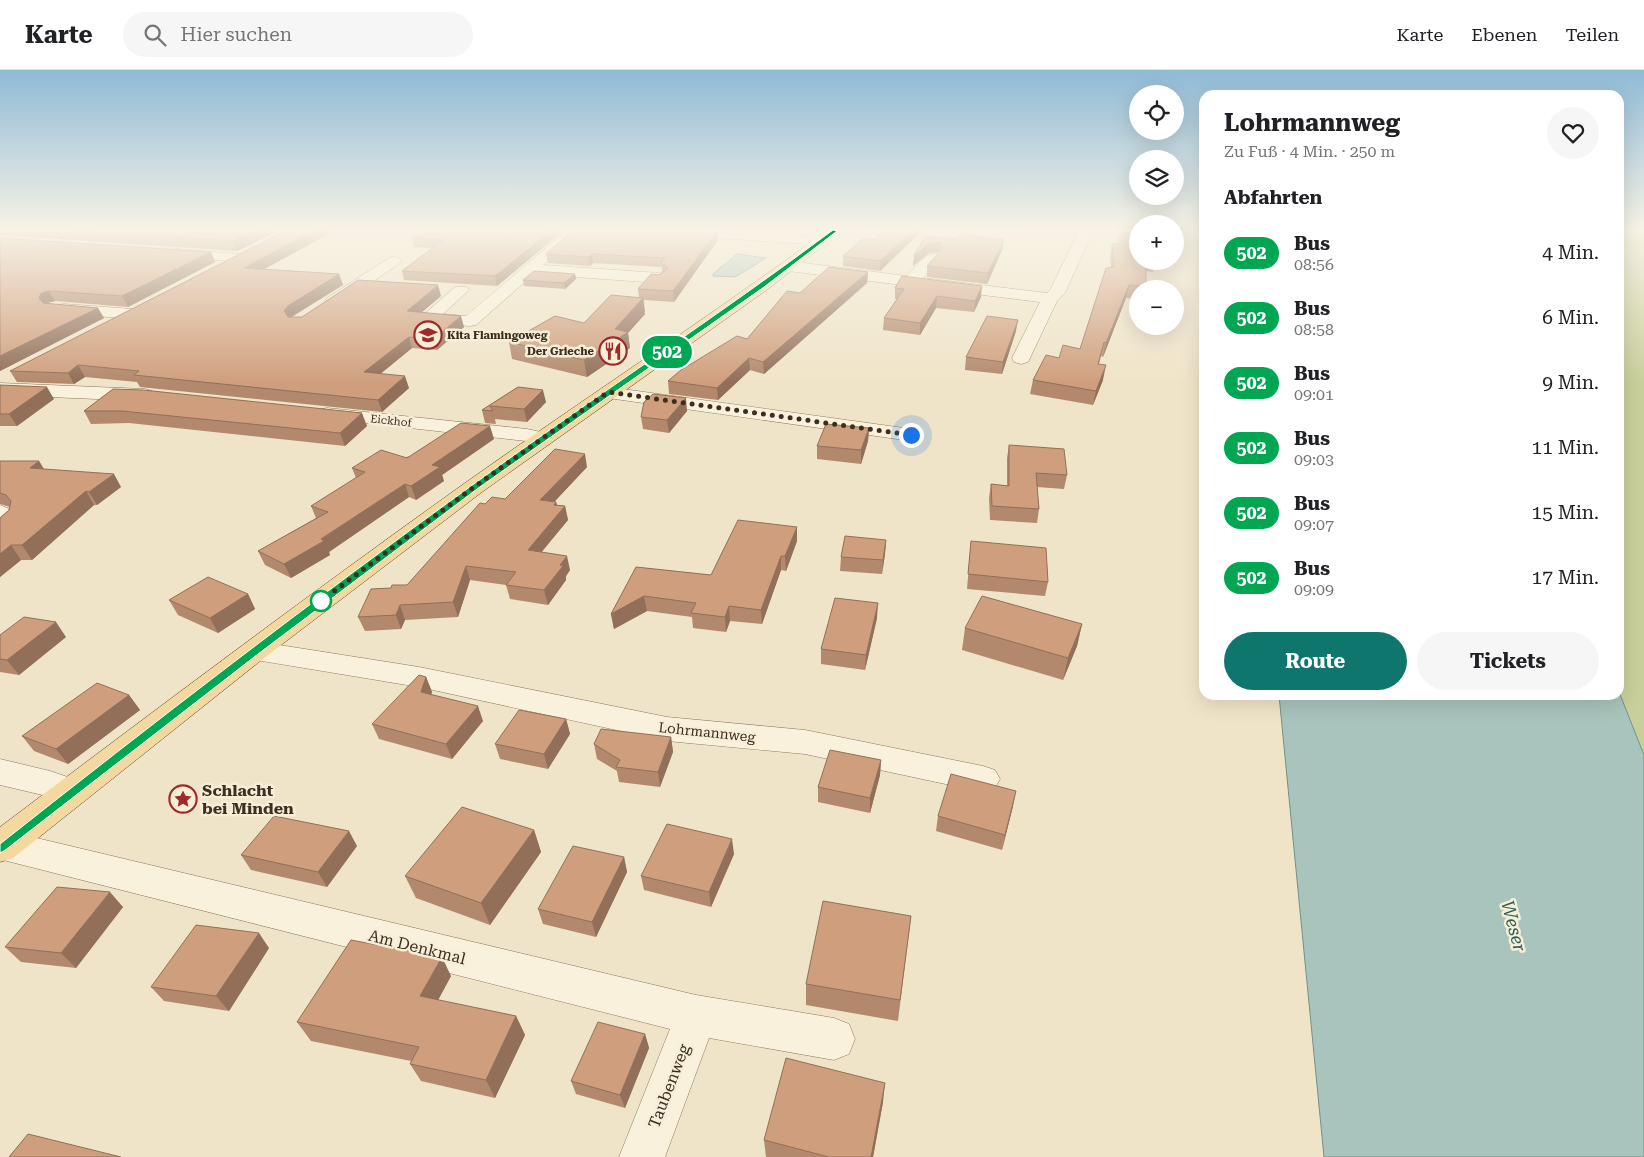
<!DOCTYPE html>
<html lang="de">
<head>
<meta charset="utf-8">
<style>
  :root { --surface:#fff; --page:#f6f6f6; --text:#202124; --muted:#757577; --line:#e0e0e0; --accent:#0f766e }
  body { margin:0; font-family:"Roboto Serif",serif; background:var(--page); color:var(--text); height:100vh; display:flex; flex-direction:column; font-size:19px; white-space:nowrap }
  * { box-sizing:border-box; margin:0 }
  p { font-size:16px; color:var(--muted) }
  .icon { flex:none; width:28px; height:28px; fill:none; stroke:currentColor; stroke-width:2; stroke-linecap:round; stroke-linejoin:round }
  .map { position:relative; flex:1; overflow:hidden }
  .details { position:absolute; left:1199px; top:20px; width:425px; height:610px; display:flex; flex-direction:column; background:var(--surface); border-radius:15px; box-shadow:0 5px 20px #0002 }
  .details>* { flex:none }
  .badge { padding:0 10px; border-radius:16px; font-size:18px; line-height:32px }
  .fabs { position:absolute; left:1129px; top:15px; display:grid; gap:10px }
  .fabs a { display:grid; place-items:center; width:55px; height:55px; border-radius:50%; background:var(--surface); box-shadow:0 5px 20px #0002; font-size:25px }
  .you { position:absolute; width:25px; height:25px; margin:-12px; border:4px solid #fff; border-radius:50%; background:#1a73e8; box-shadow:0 0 0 8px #1a73e833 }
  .map>.badge { position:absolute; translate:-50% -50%; box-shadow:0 0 0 2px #fff }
  h2 { padding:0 25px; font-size:19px; line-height:45px }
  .round { display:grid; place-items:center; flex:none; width:52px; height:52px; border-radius:26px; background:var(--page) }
  .head { display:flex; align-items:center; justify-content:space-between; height:85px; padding:0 25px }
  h1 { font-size:24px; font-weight:700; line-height:38px }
  .cta { display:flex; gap:10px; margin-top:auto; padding:10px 25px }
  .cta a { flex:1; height:58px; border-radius:30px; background:var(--accent); color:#fff; font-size:20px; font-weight:700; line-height:58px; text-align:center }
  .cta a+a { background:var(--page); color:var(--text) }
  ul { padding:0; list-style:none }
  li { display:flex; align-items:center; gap:15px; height:65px; padding:0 25px }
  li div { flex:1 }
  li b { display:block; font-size:19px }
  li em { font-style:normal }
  li .badge { min-width:55px; font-weight:700; text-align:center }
  header { display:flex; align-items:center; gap:30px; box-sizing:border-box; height:70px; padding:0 25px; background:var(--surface); border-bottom:1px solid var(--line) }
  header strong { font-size:24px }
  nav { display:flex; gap:28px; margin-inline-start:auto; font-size:18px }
  .search { width:350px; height:45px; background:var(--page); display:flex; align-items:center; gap:12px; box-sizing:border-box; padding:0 18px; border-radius:28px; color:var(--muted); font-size:19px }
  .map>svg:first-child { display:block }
  .green { fill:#c9cf9b }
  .water { fill:#a9c4bc; stroke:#6f938a }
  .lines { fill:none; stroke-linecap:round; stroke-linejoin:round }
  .street-casing { stroke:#8d765c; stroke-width:1 }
  .primary-casing { stroke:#5b4430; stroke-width:1 }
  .street { fill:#faf1dc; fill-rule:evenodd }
  .primary { fill:#f3d9a0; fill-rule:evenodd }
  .wall { fill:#b2896c }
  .shaded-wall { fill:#916f58 }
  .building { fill:#cf9f7d; stroke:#916f58 }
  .line { fill:#00a651; stroke:#fff }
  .walk { stroke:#3d2e20; stroke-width:5; stroke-dasharray:0 9 }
  .stop-dot { fill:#fff; stroke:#00a651; stroke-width:2.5 }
  .labels { text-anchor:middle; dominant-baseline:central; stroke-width:5; stroke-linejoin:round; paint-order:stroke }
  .far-poi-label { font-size:11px; font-weight:bold; fill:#3d2e20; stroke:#f7eed8; text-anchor:start }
  .far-street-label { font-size:11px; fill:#3d2e20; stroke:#f7eed8 }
  .street-label { font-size:14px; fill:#3d2e20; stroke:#f7eed8 }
  .near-poi-label { font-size:16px; font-weight:bold; fill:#3d2e20; stroke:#f7eed8; text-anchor:start }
  .near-street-label { font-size:16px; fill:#3d2e20; stroke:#f7eed8 }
  .near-water-label { font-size:18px; font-style:italic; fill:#2f5d5a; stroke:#f7eed8 }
</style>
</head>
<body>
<header>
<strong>Karte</strong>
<div class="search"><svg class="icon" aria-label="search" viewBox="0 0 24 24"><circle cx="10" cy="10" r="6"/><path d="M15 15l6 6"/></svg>Hier suchen</div>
<nav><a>Karte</a><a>Ebenen</a><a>Teilen</a></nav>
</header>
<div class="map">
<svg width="1644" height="1087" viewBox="0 0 1644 1087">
  <rect width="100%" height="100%" fill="#f0e4c8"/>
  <path class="green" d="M1619,161H1644V685L1619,622Z"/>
  <path class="water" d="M737,184L766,188L735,207L713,206V204Z
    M1619,622L1644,685V1087H1324L1279,625H1619Z"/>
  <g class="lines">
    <g class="street-casing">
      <path id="street" d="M59,161H78L76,164L0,193V184Z
        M566,161H581L543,195L659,203L664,205L667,208L664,211L659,213L534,204L476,255L470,256L428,253L422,252L420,248L455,217H467L469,220L443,244L466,246Z
        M667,161H734L822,167L827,168L829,171L827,174L822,175L674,165Z
        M1079,161H1093L1065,223L1057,231L1030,288L1028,292L1021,294L1014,292L1012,288L1040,232L788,201L783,199L780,196L783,193L788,191L907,206C916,197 926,181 939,184L941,187L923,208L1047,223L1050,220Z
        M176,179L240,184L245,185L247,188L245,191L240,192L171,186L169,183L171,180Z
        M394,187L399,188L401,191L399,194L339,234H327L325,231L327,228L389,188Z
        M64,234L133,239L139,240L141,244L139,248L133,249L58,243L56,239L58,235Z
        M0,313L145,319L152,321L155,325L152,329L145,331L0,325Z
        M608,317L911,359L918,361L922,365L918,369L911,371L601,327L598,323L601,319Z
        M327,338L527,359L550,364L553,369L550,374L542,375L526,371L320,348L317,344L320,340Z
        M0,435L15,441L19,446C17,457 10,461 0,463Z
        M254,571L419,597L667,647L805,660L983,696L995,700L1000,709L995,718L983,722L805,684L667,671L419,617L244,588L240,581L244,574Z
        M0,689L50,701L85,713L90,722L85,731L73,735L47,726L0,715Z
        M3,760L696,925L834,948L849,954L855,969L849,984L834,990L709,968L665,1087H619L670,959L3,790L0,789V761Z"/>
    </g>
    <g class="primary-casing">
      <path id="primary" d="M826,161H842L768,219L482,422L264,588L13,788L0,792V757C154,641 308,525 465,413C585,328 708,248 826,161Z"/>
    </g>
    <use href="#street" class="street"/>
    <use href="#primary" class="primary"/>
  </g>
  <path class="wall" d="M0,161H278L237,181L0,165Z
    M334,161L264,199L339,204L343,215L292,247H302L441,226L421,243L464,257L437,280L412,278L380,304L409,318L382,342L140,317L137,312L85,307L74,314L17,312L10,301Z
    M423,161H563L497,216L404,210L402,201L432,178L414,177L412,168Z
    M882,161H922L880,201L843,196V186L876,170Z
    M925,166L957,169L1004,170L1002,180L987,214L927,207V196L939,182L929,183L913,196L914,186Z
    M0,168L211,182L215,192L128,237L55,231L47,233L104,248L0,301Z
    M718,170L674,232L644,230L645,244L628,263L630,278L587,307L512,289L509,272L584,253L639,227L638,219L662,202V197L593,193L590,196L548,193L546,184Z
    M1112,174L1138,191H1156L1153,202L1146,201L1145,219H1138V229L1126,228L1103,287L1101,286L1099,294L1103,310L1093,335L1030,324L1033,310L1059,288L1080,279L1111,198L1110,186Z
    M868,202L867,213L764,304L750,300L718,330L669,324L668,311L747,269L800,223Z
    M575,204L576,209L565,219L524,216L523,210Z
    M895,218L981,227L974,242L936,238L920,265L883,260L884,248L897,229H895Z
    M1016,261L1002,304L965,300L966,287Z
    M0,315L54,329L17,356H0Z
    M518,317L546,332L527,352L495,349L496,354L485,353L482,340Z
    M113,319L367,356L345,376L129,353L91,354L84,341Z
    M687,341L669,363L643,359L641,347Z
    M869,358L868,371L861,394L817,389V376Z
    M494,369L442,405L444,411L416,430L409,427L329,482L330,485L291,508L265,495L258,481L316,448L311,436L356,408L352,398Z
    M1009,375L1067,405L1064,419L1037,417L1039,439L1037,453L990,450L989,428L991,414L1007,416V388Z
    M0,391H39L44,399L121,417L97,435H94L32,490H21L0,507L1,447L9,440L10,437L0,434Z
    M587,397L554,432H556L557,435L565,436L568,450L541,482L570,500L566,506V510L548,535L510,529L506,515L470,510L458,547L405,550L401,559L365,561L358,547L391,518L407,515L485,434L505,429Z
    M797,457V471L786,501L781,500L762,554L730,551L726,562L693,558L692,547L647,541L614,559L611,544L636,497L711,505Z
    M886,470L885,484L882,504L840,501L841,487Z
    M971,471L1048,512L1045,526L967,519Z
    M248,524L255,539L218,563L178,545L169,530Z
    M877,548L865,600L821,594V579Z
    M1082,554L1077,576L1063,610L962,580L965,558Z
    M0,565L66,567L19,605L0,602Z
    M426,607L432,622L431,625L483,651L452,689L379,669L372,654Z
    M129,625L140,640L68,694L34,681L22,666Z
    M566,649L570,664L548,699L500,689L495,674Z
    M671,667L673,682L660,717L619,712L617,701L597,689L594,674Z
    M881,690L880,705L870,743L818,732V717Z
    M1013,736L1002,780L936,761L938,746Z
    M534,760L541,782L490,855L416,828L405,806Z
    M357,776L327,817L251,800L241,785Z
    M734,784L711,837L644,820L641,806Z
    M624,787L627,802L596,867L543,854L538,839Z
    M123,837L76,898L21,892L5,877Z
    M911,846L898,951L806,935V914Z
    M269,878L229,941L164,931L151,917Z
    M451,906L438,930L516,946L525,965L495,1028L421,1011L410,994L411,991L311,971L297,952Z
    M645,964L649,978L625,1038L576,1024L571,1011Z
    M883,1032L873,1087H766L764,1070Z"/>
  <path class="shaded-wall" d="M255,161H278L237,181L233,171Z
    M313,161H334L248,208L244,198Z
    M551,161H563L497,216L495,206Z
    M717,161L718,170L674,232L673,221Z
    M912,161H922L880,201V191Z
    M1004,170L1002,180L987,214L988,203Z
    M940,172L939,182L929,183L913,196L914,186L930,173Z
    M211,182L215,192L128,237L122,226Z
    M592,184L593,193L590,196L588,187Z
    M868,202L867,213L764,304L763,292Z
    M339,204L343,215L292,246L288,252L284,241L288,236Z
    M575,204L576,209L565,219L564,213Z
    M438,215L441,226L410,252L407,241Z
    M1129,215L1126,228L1103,287L1106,273Z
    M982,216L981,227L974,242L975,231Z
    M49,221L55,231L47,233L45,239L39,228L41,223Z
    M937,226L936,238L920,265V253Z
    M643,228L645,244L628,263L630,278L587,307L584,290L615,259Z
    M98,238L104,248L0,301V286Z
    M461,246L464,257L437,280L434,269Z
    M1018,250L1016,261L1002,304L1003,292Z
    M409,267L412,278L368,314L364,302Z
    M749,288L750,300L718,330L717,318Z
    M78,295L85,307L74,314L68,303Z
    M1106,295L1103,310L1093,335L1096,321Z
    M405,306L409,318L382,342L378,330Z
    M47,317L54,329L17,356L9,344Z
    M543,320L546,332L527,352L524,339Z
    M686,328L687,341L669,363L667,350Z
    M362,343L367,356L345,376L340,363Z
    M490,356L494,369L442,405L444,411L416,430L411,416L432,395Z
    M869,358L868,371L861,394V380Z
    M585,384L587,397L543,444L540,430Z
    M39,391L47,405L30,398Z
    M114,404L121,417L97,435L89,422Z
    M405,414L409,427L329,482L330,485L291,508L284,494Z
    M86,421L94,435L32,490L22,475Z
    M556,432L559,444L565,436L568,450L531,495L528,480Z
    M797,457V471L786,501L785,486Z
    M886,470L885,484L882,504L883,490Z
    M11,475L21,490L0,507V484Z
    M567,486L570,500L566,506V510L548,535L544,520L560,495Z
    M781,486V500L762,554L761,540Z
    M466,496L470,510L458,547L453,532Z
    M248,524L255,539L218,563L210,548Z
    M644,526L647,541L614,559L611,544Z
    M878,533L877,548L865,600L866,585Z
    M400,535L405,550L401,559L396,545Z
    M729,536L730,551L726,562L725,547Z
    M56,552L66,567L19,605L7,590Z
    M1082,554L1077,576L1063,610L1068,588Z
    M426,607L432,622L427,637L421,622Z
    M129,625L140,640L68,694L56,679Z
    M478,636L483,651L452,689L446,674Z
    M566,649L570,664L548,699L544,684Z
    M671,667L673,682L660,717L658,702Z
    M881,690L880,705L870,743V728Z
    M1016,721L1013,736L1002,780L1005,765Z
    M534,760L541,782L490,855L481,833Z
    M349,761L357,776L327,817L318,802Z
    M732,769L734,784L711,837L709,822Z
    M624,787L627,802L596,867L592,852Z
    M110,822L123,837L76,898L61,883Z
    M259,863L269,878L229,941L216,926Z
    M442,887L451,906L430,945L420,926Z
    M516,946L525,965L495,1028L486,1010Z
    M645,964L649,978L625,1038L620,1025Z
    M885,1013L883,1032L873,1087H871Z"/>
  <path class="building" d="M75,161H255L233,171Z
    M285,161H313L244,198L339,204L288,236L284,241L288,247H302L358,210L438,215L407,241L461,246L434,269L409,267L364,302L405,306L378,330L134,305L139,301L78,295L68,303L10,301Z
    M423,161H551L495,206L402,201L443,170L412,168Z
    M572,161H717L673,221L638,219L651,204L659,205L667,199V197L661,193L665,188L592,184L588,187L546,184Z
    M882,161H912L880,191L843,186L864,168L876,170Z
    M1122,161H1138V191H1146V216L1129,215L1106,273L1104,272L1098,294L1106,295L1096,321L1033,310L1046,285L1059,288L1063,275L1080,279L1106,198L1114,197L1112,174H1118Z
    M961,164L1004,170L988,203L927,196L943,178L940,172L930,173L914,186L925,166L957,169Z
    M0,168L211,182L122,226L49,221L41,223L39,228L43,233L98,238L0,286Z
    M829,197L868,202L763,292L749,288L717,318L668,311L681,300L737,266L747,269L787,221L800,223Z
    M534,201L575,204L564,213L523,210Z
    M902,206L982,216L975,231L937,226L920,253L884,248L904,219L895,218Z
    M611,225L643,228L615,259L628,262L584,290L509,272L555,246L584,253Z
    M987,246L1018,250L1003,292L966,287Z
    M0,315L47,317L9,344H0Z
    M518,317L543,320L524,339L490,336L493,341L482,340Z
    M113,319L143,320L362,343L340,363L122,341H84Z
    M653,324L686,328L667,350L641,347L644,332Z
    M461,353L490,356L432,395L440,397L411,416L405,414L321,469L324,471L284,494L258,481L328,442L311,436L365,402L352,398L381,380L407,388Z
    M826,354L869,358L861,380L817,376Z
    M1009,375L1064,379L1067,405L1036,403L1039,439L992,436L991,414L1009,416Z
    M555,379L585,384L540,430L556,432L554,435L565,436L528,480L567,486L560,495L563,496L544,520L506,515L516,502L466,496L453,532L400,535L396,545L358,547L371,519L391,518L392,515H407L480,433L485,434L492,427L505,429Z
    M0,391H39L30,398L114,404L89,422L86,421L22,475H11L0,484V448L9,440L11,431L6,425L0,423Z
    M738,450L797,457L785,486H781L761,540L729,536L725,547L691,543L696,533L644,526L611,544L636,497L711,505Z
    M845,466L886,470L883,490L841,487Z
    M971,471L1046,478L1048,512L968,504Z
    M208,507L248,524L210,548L169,530Z
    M982,526L1082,554L1068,588L965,558Z
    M835,528L878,533L866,585L821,579Z
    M24,547L56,552L7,590L0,589V565Z
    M419,605L426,607L421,622L478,636L446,674L372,654Z
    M97,613L129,625L56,679L22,666Z
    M519,640L566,649L544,684L495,674Z
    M601,659L671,667L658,702L616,697L620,690L594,674Z
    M830,680L881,690L870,728L818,717Z
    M951,704L1016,721L1005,765L938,746Z
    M462,737L534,760L481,833L405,806Z
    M274,746L349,761L318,802L241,785Z
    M667,754L732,769L709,822L641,806Z
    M573,776L624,787L592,852L538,839Z
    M57,817L110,822L61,883L5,877Z
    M823,831L911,846L900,930L806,914Z
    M196,855L259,863L216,926L151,917Z
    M351,870L442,887L420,926L516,946L486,1010L410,994L419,977L297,952Z
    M598,952L645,964L620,1025L571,1011Z
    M786,988L885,1013L871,1087H829L764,1070Z
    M28,1064L121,1087H9Z"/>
  <linearGradient id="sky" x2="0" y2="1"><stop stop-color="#8fbad6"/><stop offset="0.51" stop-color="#f8f3e6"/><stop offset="1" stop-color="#f8f3e6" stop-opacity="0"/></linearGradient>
  <rect width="1644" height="313" fill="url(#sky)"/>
  <path class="line" d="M833,160L837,161L764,217L477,419L258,584L4,781L0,783V774C153,653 310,532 471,416C591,329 715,248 833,160Z"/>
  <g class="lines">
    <path class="walk" d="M321,531L317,534L474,417L608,322L911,365"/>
  </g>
  <defs>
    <g id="school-ring" transform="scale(1.4375)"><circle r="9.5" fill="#f7eed8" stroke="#9e2a2b" stroke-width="1.5"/><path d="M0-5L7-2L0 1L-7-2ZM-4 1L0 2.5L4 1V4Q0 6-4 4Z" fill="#9e2a2b"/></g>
    <g id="restaurant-ring" transform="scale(1.4375)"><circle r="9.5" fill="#f7eed8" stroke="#9e2a2b" stroke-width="1.5"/><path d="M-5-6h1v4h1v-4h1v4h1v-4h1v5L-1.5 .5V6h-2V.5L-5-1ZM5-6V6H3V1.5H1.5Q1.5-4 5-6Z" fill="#9e2a2b"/></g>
    <g id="sight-ring" transform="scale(1.4375)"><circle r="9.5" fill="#f7eed8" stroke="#9e2a2b" stroke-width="1.5"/><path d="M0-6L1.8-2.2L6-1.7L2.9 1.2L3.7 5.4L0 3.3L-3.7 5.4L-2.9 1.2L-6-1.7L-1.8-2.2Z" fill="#9e2a2b"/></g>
  </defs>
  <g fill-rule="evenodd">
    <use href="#school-ring" x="428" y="265"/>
    <use href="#restaurant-ring" x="613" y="281"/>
    <use href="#sight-ring" x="183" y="729"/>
  </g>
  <circle class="stop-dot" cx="321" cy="531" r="10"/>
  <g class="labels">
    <g class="far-poi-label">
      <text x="447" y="265">Kita Flamingoweg</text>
      <text x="594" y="281" text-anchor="end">Der Grieche</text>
    </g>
    <g class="far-street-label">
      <text transform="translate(391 351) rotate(6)">Eickhof</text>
    </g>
    <g class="street-label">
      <text transform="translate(707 662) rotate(6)">Lohrmannweg</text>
    </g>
    <g class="near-poi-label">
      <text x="202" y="720">Schlacht<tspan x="202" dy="18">bei Minden</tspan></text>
    </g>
    <g class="near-street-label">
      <text transform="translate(417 877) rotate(14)">Am Denkmal</text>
      <text transform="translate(669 1016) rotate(-69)">Taubenweg</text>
    </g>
    <g class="near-water-label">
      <text transform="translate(1514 856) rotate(75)">Weser</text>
    </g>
  </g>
</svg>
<div class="fabs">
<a><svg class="icon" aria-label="locate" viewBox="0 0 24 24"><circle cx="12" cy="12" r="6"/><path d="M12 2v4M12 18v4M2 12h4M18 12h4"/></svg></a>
<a><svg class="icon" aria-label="layers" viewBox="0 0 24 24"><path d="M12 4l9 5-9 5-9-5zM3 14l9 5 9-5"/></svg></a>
<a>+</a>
<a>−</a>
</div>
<div class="you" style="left:911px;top:365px"></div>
<b class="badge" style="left:667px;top:282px;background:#00a651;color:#fff">502</b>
<section class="details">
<div class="head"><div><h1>Lohrmannweg</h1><p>Zu Fuß · 4 Min. · 250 m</p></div><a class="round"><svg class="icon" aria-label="heart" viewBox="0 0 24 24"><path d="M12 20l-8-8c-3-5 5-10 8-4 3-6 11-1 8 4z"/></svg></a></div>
<h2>Abfahrten</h2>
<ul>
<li><span class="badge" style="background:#00a651;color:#fff">502</span><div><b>Bus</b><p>08:56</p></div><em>4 Min.</em></li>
<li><span class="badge" style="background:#00a651;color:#fff">502</span><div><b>Bus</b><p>08:58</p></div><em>6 Min.</em></li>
<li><span class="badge" style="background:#00a651;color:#fff">502</span><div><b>Bus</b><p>09:01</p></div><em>9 Min.</em></li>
<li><span class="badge" style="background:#00a651;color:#fff">502</span><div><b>Bus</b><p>09:03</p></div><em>11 Min.</em></li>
<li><span class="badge" style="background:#00a651;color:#fff">502</span><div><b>Bus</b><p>09:07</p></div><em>15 Min.</em></li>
<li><span class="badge" style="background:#00a651;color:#fff">502</span><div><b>Bus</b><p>09:09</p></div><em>17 Min.</em></li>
</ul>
<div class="cta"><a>Route</a><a>Tickets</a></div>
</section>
</div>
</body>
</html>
